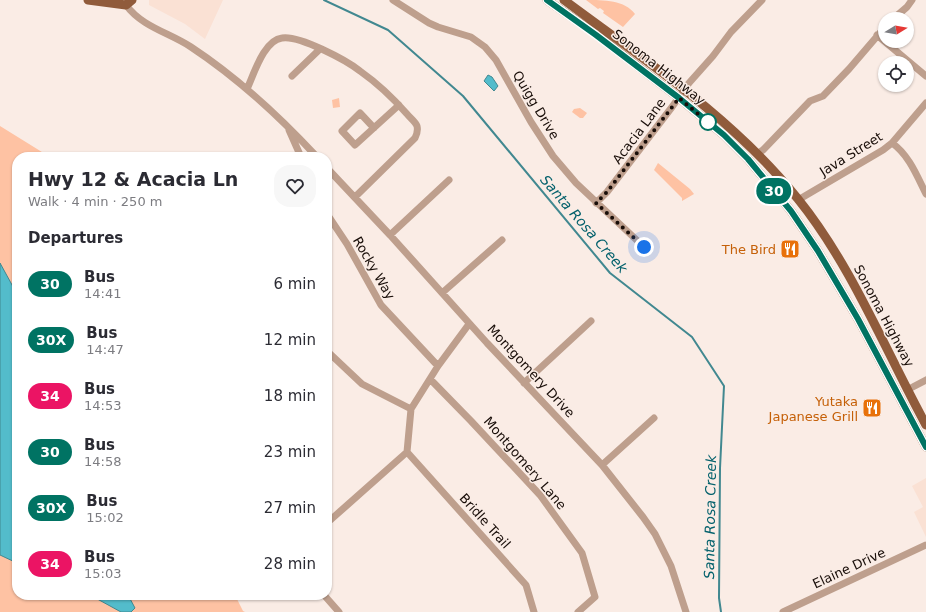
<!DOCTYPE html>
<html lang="en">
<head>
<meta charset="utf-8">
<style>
  :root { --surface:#fff; --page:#f7f7f7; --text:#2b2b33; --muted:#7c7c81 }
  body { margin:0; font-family:"DejaVu Sans",sans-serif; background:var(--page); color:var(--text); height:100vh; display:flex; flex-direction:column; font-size:15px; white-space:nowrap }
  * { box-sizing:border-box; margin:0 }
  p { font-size:13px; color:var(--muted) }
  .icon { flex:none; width:22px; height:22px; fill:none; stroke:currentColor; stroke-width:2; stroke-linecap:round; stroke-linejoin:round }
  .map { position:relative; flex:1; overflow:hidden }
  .drawer { position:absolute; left:12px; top:152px; width:320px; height:448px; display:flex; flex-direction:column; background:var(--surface); border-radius:16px; box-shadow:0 1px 3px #0004 }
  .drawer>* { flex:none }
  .badge { padding:0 8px; border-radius:13px; font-size:14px; line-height:26px }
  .needle { width:26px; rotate:79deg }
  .fabs { position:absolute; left:878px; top:12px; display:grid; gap:8px }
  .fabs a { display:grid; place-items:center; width:36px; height:36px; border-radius:50%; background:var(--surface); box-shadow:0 1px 3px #0004; font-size:20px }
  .you { position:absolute; width:20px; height:20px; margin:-10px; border:3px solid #fff; border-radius:50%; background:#1a73e8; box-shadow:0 0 0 6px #1a73e833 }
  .map>.badge { position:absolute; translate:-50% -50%; box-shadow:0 0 0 2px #fff }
  h2 { padding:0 16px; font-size:15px; line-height:36px }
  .round { display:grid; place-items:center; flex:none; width:42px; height:42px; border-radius:16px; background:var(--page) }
  .head { display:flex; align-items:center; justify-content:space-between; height:68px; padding:0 16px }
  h1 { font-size:19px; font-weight:700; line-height:30px }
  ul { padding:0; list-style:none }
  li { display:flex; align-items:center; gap:12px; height:56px; padding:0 16px }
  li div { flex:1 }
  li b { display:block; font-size:15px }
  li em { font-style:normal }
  li .badge { min-width:44px; font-weight:700; text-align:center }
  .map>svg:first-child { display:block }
  .built { fill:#fae1d4 }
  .green { fill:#fec2a3 }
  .water { fill:#53bccb; stroke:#418890 }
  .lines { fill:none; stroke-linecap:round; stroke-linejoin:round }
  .stream { stroke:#418890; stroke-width:2 }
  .minor { stroke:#be9f8d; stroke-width:7 }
  .major { stroke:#905b3b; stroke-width:9 }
  .line-casing { stroke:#fff; stroke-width:9 }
  .line { stroke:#007363; stroke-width:6 }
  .walk { stroke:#180d08; stroke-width:4; stroke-dasharray:0 7.2 }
  .stop-dot { fill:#fff; stroke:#007363; stroke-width:2 }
  .labels { text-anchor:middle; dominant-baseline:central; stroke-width:3; stroke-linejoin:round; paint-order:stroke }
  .street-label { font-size:13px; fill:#180d08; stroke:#faece5 }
  .food-label { font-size:13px; fill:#c56008; stroke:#faece5; text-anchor:end }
  .water-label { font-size:14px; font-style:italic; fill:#04616c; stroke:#faece5 }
</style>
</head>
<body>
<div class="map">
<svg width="926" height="612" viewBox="0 0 926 612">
  <rect width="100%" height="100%" fill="#faece5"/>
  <path class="built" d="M149,0H223L205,39L185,24L149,5Z
    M926,478V537L914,512L923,507L912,486Z"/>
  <path class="green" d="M586,0C604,0 625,0 635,14L623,27L603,13L604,11L600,8L598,9Z
    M339,98L340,107L333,108L332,100Z
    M580,108L587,113L583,118H580L572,112L574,109Z
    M0,126L50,157H17V595H235L243,611L245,612H0Z
    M658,163L690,189L694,194L682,201V198L654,170Z"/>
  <path class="water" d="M488,75L492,77L498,86L494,91L484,81Z
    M0,263L17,294V563L0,555Z
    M90,595H128L135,608L131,612H121Z"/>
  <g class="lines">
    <path class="stream" d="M324,0L388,30L463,96L610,273L692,337L724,386L720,468L719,598L721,612"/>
    <path class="minor" d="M393,0L429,23L438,27L471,37L485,47L496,60L531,122L553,156L576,183L644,247
      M126,5C142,27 170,33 191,47C238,78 279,116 317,157
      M893,19L907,7L912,0
      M877,35L926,76
      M292,76L320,49
      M247,89C254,74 264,40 282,38C299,35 346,60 360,71C377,83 393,98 407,114C410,118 415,121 417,126C418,130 417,134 415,138L355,197
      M374,128L360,113L342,131L355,145L399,105
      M289,130L301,157
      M892,143C909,155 917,176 926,194
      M757,154L763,150L810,101L823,96L849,69L885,27
      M327,168L390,235L487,343L602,465L643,517L655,534L671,566L686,612
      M798,200L883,150L892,143L926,103
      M596,203L607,192L672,107L689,83L713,56L731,32L762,0
      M327,214L347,244L381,305L438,366
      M390,235L449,180
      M442,293L502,240
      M327,351L362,384L411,409
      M430,379L471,421L540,495L582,553L595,597L578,612
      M524,383L591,321
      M907,390L926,380
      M407,452L526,585L534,612
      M602,465L654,418
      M327,523L407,452L411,409L438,366L469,324
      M324,595L339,612
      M783,612L926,545"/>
    <path class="major" d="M88,0L126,5L132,0
      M547,0L597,35L679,98L724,135L748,159L791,211L818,251L858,319L926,447
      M564,0C646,61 734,119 798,199C852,266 885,350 926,425"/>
  </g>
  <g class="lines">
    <g class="line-casing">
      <path id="line" d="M547,0L596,35L679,98L724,135L748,159L791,211L818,251L858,319L926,447"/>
    </g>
    <use href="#line" class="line"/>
    <path class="walk" d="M644,247L596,203L607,192L679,98L709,123L708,122"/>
  </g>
  <defs>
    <g id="restaurant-square" transform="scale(1)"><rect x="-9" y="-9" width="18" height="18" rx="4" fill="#e8710a" stroke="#faece5"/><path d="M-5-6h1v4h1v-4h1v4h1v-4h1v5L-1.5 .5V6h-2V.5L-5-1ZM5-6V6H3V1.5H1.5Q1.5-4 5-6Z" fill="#fff"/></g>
  </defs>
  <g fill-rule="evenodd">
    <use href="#restaurant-square" x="790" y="249"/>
    <use href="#restaurant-square" x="872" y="408"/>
  </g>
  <circle class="stop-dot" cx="708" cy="122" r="8"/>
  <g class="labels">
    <g class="street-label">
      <text transform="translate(659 67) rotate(38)">Sonoma Highway</text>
      <text transform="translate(536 105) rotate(59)">Quigg Drive</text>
      <text transform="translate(639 131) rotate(-53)">Acacia Lane</text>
      <text transform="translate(851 154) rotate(-32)">Java Street</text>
      <text transform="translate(374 268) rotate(60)">Rocky Way</text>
      <text transform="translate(884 316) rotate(62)">Sonoma Highway</text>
      <text transform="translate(531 371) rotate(47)">Montgomery Drive</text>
      <text transform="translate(525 463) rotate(49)">Montgomery Lane</text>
      <text transform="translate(485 521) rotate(48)">Bridle Trail</text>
      <text transform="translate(849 568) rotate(-25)">Elaine Drive</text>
    </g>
    <g class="food-label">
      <text x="776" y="249">The Bird</text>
      <text x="858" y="401">Yutaka<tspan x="858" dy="15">Japanese Grill</tspan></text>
    </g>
    <g class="water-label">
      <text transform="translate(584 224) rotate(49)">Santa Rosa Creek</text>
      <text transform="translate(710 517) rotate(-89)">Santa Rosa Creek</text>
    </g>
  </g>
</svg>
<div class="fabs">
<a><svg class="needle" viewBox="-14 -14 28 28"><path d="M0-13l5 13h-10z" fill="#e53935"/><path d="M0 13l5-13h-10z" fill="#7c7c81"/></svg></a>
<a><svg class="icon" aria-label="locate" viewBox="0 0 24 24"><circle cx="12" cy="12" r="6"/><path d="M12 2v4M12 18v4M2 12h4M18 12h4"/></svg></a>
</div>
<div class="you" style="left:644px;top:247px"></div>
<b class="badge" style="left:774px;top:191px;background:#007363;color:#fff">30</b>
<section class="drawer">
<div class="head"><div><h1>Hwy 12 &amp; Acacia Ln</h1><p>Walk · 4 min · 250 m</p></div><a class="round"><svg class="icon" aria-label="heart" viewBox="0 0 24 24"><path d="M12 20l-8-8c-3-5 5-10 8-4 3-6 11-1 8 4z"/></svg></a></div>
<h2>Departures</h2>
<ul>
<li><span class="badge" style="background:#007363;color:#fff">30</span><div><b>Bus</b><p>14:41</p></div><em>6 min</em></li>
<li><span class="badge" style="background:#007363;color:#fff">30X</span><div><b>Bus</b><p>14:47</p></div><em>12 min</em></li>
<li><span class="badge" style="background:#eb1464;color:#fff">34</span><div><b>Bus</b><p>14:53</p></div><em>18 min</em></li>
<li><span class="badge" style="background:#007363;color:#fff">30</span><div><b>Bus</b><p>14:58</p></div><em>23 min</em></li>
<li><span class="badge" style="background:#007363;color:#fff">30X</span><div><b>Bus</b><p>15:02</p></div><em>27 min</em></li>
<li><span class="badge" style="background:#eb1464;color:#fff">34</span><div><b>Bus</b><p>15:03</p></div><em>28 min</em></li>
</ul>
</section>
</div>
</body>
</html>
